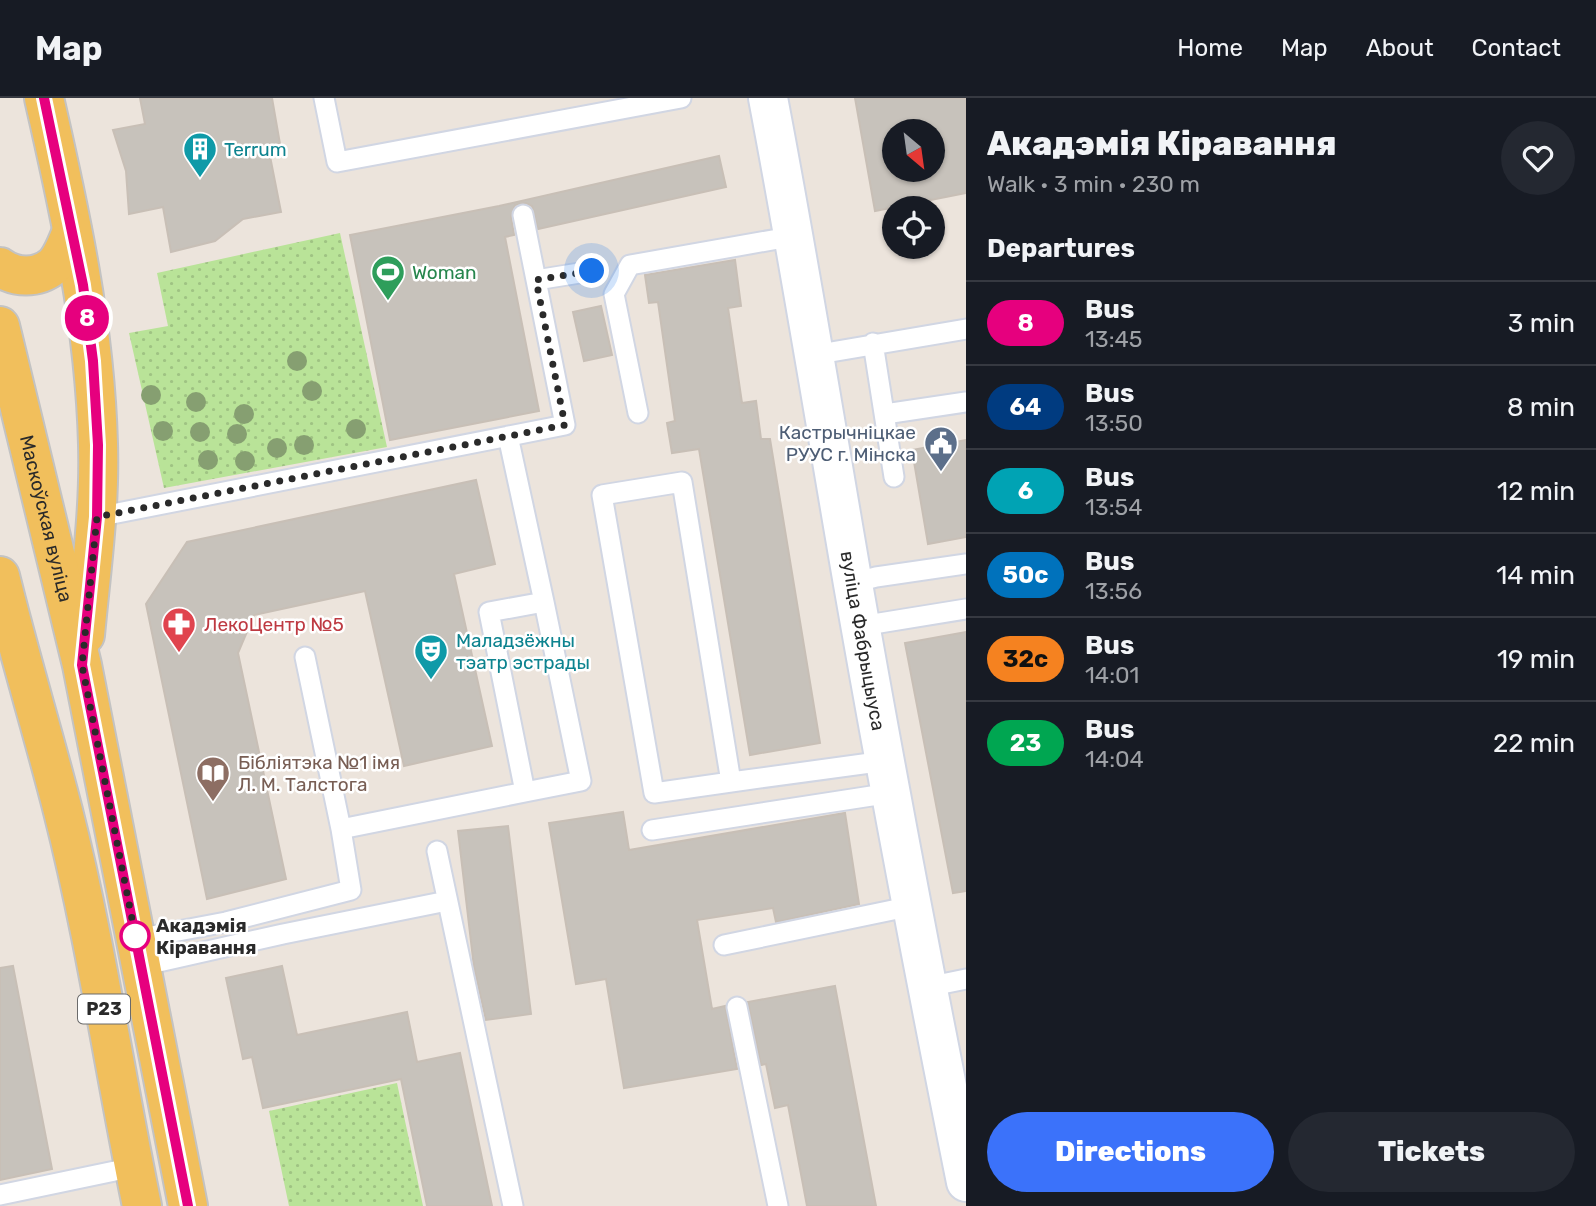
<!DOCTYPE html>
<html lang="en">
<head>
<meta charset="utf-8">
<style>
  :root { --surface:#171b24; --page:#242831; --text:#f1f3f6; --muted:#9ea1a6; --line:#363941; --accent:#3b72fa }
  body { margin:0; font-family:Rubik,sans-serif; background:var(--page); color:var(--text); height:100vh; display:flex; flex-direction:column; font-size:26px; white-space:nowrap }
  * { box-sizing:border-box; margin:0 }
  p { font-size:23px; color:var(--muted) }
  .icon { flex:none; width:38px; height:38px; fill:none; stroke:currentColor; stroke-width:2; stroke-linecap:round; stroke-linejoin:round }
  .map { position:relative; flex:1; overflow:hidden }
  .drawer { display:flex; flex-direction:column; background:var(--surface); width:630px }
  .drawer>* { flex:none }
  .badge { padding:0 14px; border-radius:23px; font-size:24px; line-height:46px }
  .needle { width:46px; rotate:151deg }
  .controls { position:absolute; left:882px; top:21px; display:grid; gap:14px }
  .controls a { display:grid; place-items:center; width:63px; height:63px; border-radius:50%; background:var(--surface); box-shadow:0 2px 5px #0004; font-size:35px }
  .you { position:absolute; width:35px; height:35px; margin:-18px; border:5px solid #fff; border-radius:50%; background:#1a73e8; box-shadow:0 0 0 10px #1a73e833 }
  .map>.badge { position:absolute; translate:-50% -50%; box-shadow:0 0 0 4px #fff }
  h2 { padding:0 21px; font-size:26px; line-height:63px }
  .round { display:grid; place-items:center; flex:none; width:74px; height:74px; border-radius:37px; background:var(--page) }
  .summary { display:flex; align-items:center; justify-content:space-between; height:119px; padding:0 21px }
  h1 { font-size:33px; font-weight:800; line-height:52px }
  .action { display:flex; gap:14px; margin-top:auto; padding:14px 21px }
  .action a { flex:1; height:80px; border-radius:42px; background:var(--accent); color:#fff; font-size:28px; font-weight:800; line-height:80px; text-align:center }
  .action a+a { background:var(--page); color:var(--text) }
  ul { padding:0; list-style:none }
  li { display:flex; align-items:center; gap:21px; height:84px; padding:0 21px; border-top:2px solid var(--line) }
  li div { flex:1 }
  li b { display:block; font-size:26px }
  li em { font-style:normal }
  li .badge { min-width:77px; font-weight:700; text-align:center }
  header { display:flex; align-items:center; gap:42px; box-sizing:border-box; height:98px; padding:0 35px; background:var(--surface); border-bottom:2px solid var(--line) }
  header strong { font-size:33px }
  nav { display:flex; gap:38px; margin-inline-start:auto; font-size:24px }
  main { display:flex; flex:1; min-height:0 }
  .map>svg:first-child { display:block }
  .green { fill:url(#green-dots) }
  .building { fill:#c7c2bb; stroke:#c8bfb6; stroke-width:2; fill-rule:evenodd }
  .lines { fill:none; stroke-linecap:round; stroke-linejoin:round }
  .lane-casing { stroke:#d1d6e3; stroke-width:23 }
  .street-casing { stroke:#d1d6e3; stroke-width:42 }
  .primary-casing { stroke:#c3c3c3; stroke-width:42 }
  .lane { stroke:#fff; stroke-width:19 }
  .street { stroke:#fff; stroke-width:38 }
  .primary { stroke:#f1bf5c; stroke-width:38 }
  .tree { fill:#869f71 }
  .line-casing { stroke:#fff; stroke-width:16 }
  .line { stroke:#e6007e; stroke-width:10 }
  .walk { stroke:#2a2a2a; stroke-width:7; stroke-dasharray:0 12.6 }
  .stop-dot { fill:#fff; stroke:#e6007e; stroke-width:3.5 }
  .labels { text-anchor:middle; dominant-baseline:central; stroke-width:5; stroke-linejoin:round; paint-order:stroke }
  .shield { fill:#fff; stroke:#6a6a6a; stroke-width:2 }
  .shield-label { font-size:18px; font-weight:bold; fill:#2a2a2a }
  .culture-label { font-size:19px; fill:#0d838f; stroke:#fff; text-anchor:start }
  .leisure-label { font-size:19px; fill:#27864d; stroke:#fff; text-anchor:start }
  .service-label { font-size:19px; fill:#4e5e75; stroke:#fff; text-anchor:end }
  .street-label { font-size:19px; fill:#2a2a2a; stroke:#fff }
  .health-label { font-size:19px; fill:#be3a42; stroke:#fff; text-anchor:start }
  .education-label { font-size:19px; fill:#785e54; stroke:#fff; text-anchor:start }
  .stop-label { font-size:19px; font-weight:bold; fill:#2a2a2a; stroke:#fff; text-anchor:start }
</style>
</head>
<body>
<header>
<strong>Map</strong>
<nav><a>Home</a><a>Map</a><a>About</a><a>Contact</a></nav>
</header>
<main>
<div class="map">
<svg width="966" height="1108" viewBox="0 0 966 1108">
  <defs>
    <pattern id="green-dots" width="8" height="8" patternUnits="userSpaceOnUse" patternTransform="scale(1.75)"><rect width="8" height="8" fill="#b9e398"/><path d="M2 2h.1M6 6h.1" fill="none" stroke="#9fc383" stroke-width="1.8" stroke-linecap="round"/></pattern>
  </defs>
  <rect width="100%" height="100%" fill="#ece4dc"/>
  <path class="green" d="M340,135L387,349L164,390L129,235L168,228L157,175Z
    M397,985L423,1108H289L269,1013Z"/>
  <path class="building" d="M140,0H272L280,46L268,48L281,114L243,121L215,143L171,154L163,109L129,116L126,73L113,32L145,26Z
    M855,0H966V95L875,113ZM894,33H933V72H894Z
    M719,58L726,89L538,131L532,108L526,105L515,107L511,119L514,137L505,139L539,313L390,342L350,137L499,108Z
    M735,162L741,208L728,210L742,305L756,303L761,341H770L820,645L750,657L699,351L672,355L667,325L675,323L658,204L649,205L645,177Z
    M601,208L612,257L584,263L573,214Z
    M966,342V439L928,446L912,352Z
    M476,382L495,466L454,476L492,648L404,668L365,493L254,517L238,555L286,781L207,801L146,506L187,444Z
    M966,534V793L953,795L905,545Z
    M623,714L629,752L845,715L859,806L776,824L773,810L697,822L712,911L725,908L737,971L624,990L606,881L576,886L549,725Z
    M508,728L531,916L486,922L474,869L458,733Z
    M13,868L52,1071L0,1082V870Z
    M282,868L297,937L407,914L417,964L460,955L492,1108H427L401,981L263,1010L252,959L243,961L226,880Z
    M835,888L855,995L876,1108H807L788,1007L775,1010L766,966L761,967L748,904Z"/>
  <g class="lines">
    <g class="lane-casing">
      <path id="lane" d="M324,0L337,64L681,0
        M523,117L536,182
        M873,245L894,379
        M815,254H831L966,231
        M638,315L614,196L630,167L795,138
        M885,316L966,304
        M97,419L565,327L536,182L592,173
        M853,485L876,479L966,466
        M861,528L966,511
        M731,684L654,695L602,397L682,384L731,684L885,663
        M525,694L581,683L544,504
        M341,731L525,694L489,514L544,504L508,338
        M652,732L891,695
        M437,753L513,1108
        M136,841L226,824L351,792L341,731L305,559
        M724,847L912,808
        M141,868L283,836L447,803
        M927,889L966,881
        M737,909L778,1108
        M0,1097L134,1069"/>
    </g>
    <g class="street-casing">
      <g id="street">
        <path id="s1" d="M768,0C799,162 825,324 853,486C888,686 926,885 966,1084"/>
      </g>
    </g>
    <g class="primary-casing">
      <g id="primary">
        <path d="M44,0C70,114 95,229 98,346C100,410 91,473 85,537"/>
        <path d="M0,169C15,180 37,181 53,168C62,160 67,145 72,133"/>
        <path id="s2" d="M0,228L82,567L188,1108"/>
        <path d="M0,478C19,557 43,634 63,713C96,843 115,977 142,1108"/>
      </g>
    </g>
    <use href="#lane" class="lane"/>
    <use href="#street" class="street"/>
    <use href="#primary" class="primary"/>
  </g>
  <g class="tree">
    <circle cx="297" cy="263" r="10"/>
    <circle cx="312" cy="293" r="10"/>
    <circle cx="151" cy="297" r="10"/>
    <circle cx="196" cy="304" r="10"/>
    <circle cx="244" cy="316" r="10"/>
    <circle cx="356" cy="331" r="10"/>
    <circle cx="163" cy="333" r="10"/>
    <circle cx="200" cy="334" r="10"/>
    <circle cx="237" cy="336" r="10"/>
    <circle cx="304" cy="347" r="10"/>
    <circle cx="277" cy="350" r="10"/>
    <circle cx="208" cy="362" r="10"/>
    <circle cx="245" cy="363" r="10"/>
  </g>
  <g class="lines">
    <g class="line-casing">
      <path id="line" d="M44,0L83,187L93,263L98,347L97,419L82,567L188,1108"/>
    </g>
    <use href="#line" class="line"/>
    <path class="walk" d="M135,838L136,841L82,567L97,419L565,327L536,182L592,173"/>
  </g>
  <defs>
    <g id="building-pin" transform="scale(1.75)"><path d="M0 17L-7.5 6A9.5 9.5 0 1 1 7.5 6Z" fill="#0f9aa8" stroke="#fff"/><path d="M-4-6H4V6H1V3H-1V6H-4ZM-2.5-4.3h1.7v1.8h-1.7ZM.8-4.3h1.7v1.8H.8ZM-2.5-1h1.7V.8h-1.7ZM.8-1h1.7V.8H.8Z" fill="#fff"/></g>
    <g id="stadium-pin" transform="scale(1.75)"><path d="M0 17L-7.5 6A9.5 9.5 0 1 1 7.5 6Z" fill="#2e9e5b" stroke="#fff"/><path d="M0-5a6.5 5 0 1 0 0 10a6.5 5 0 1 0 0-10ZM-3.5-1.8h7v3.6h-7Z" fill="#fff"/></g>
    <g id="civic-pin" transform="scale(1.75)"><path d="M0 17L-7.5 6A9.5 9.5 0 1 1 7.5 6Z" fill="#5c6f8a" stroke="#fff"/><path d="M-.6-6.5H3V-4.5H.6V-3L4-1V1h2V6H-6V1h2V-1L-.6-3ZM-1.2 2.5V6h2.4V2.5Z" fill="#fff"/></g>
    <g id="pharmacy-pin" transform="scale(1.75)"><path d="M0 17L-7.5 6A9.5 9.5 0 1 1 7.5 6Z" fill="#e0444e" stroke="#fff"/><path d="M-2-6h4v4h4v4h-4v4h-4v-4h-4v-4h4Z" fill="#fff"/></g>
    <g id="theatre-pin" transform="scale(1.75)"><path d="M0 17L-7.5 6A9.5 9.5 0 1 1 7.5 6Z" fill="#0f9aa8" stroke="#fff"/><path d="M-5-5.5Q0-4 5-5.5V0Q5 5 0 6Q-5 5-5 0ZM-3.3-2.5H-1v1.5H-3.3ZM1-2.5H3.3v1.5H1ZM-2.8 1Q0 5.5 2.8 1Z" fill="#fff"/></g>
    <g id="library-pin" transform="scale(1.75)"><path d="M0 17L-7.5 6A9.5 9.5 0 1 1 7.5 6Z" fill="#8d6e63" stroke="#fff"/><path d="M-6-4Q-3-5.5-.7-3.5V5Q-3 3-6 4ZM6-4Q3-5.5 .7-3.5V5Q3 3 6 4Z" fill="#fff"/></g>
  </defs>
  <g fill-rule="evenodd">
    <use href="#building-pin" x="200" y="51"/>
    <use href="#stadium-pin" x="388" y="174"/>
    <use href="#civic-pin" x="941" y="345"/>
    <use href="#pharmacy-pin" x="179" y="526"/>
    <use href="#theatre-pin" x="431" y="553"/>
    <use href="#library-pin" x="213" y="675"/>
  </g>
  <circle class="stop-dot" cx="135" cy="838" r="14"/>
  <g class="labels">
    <rect class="shield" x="78" y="896.5" width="52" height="29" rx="5"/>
    <g class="shield-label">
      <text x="104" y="911">Р23</text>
    </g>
    <g class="culture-label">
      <text x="224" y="51">Terrum</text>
      <text x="456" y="542">Маладзёжны<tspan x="456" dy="22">тэатр эстрады</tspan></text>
    </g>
    <g class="leisure-label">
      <text x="412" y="174">Woman</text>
    </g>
    <g class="service-label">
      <text x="916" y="334">Кастрычніцкае<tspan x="916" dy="22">РУУС г. Мінска</tspan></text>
    </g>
    <g class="street-label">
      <text stroke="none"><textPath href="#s2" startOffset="198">Маскоўская вуліца</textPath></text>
      <text stroke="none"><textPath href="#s1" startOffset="551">вуліца Фабрыцыуса</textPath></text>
    </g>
    <g class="health-label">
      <text x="204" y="526">ЛекоЦентр №5</text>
    </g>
    <g class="education-label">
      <text x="238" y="664">Бібліятэка №1 імя<tspan x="238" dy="22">Л. М. Талстога</tspan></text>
    </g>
    <g class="stop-label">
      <text x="156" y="827">Акадэмія<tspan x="156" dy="22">Кіравання</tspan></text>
    </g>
  </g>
</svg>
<div class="controls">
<a><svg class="needle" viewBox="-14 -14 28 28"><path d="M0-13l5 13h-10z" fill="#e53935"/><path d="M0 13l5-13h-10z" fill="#9ea1a6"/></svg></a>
<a><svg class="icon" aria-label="locate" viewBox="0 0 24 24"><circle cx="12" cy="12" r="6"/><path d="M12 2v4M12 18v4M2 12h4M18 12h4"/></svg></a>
</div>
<div class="you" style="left:592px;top:173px"></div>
<b class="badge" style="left:87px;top:220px;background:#e6007e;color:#fff">8</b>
</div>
<section class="drawer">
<div class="summary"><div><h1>Акадэмія Кіравання</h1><p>Walk · 3 min · 230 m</p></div><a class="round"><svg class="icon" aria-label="heart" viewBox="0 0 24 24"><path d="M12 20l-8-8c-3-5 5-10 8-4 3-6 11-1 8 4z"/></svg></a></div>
<h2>Departures</h2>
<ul>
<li><span class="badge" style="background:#e6007e;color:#fff">8</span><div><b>Bus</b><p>13:45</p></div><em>3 min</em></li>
<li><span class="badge" style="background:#003b80;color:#fff">64</span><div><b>Bus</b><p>13:50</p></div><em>8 min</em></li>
<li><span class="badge" style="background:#00a3b4;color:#fff">6</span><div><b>Bus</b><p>13:54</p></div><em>12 min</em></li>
<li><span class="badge" style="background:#0072bc;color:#fff">50с</span><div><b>Bus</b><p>13:56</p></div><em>14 min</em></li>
<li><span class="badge" style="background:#f58220;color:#111">32с</span><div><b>Bus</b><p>14:01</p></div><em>19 min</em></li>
<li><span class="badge" style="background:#00a651;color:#fff">23</span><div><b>Bus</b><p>14:04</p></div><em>22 min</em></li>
</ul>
<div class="action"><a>Directions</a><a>Tickets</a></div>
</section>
</main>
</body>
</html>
